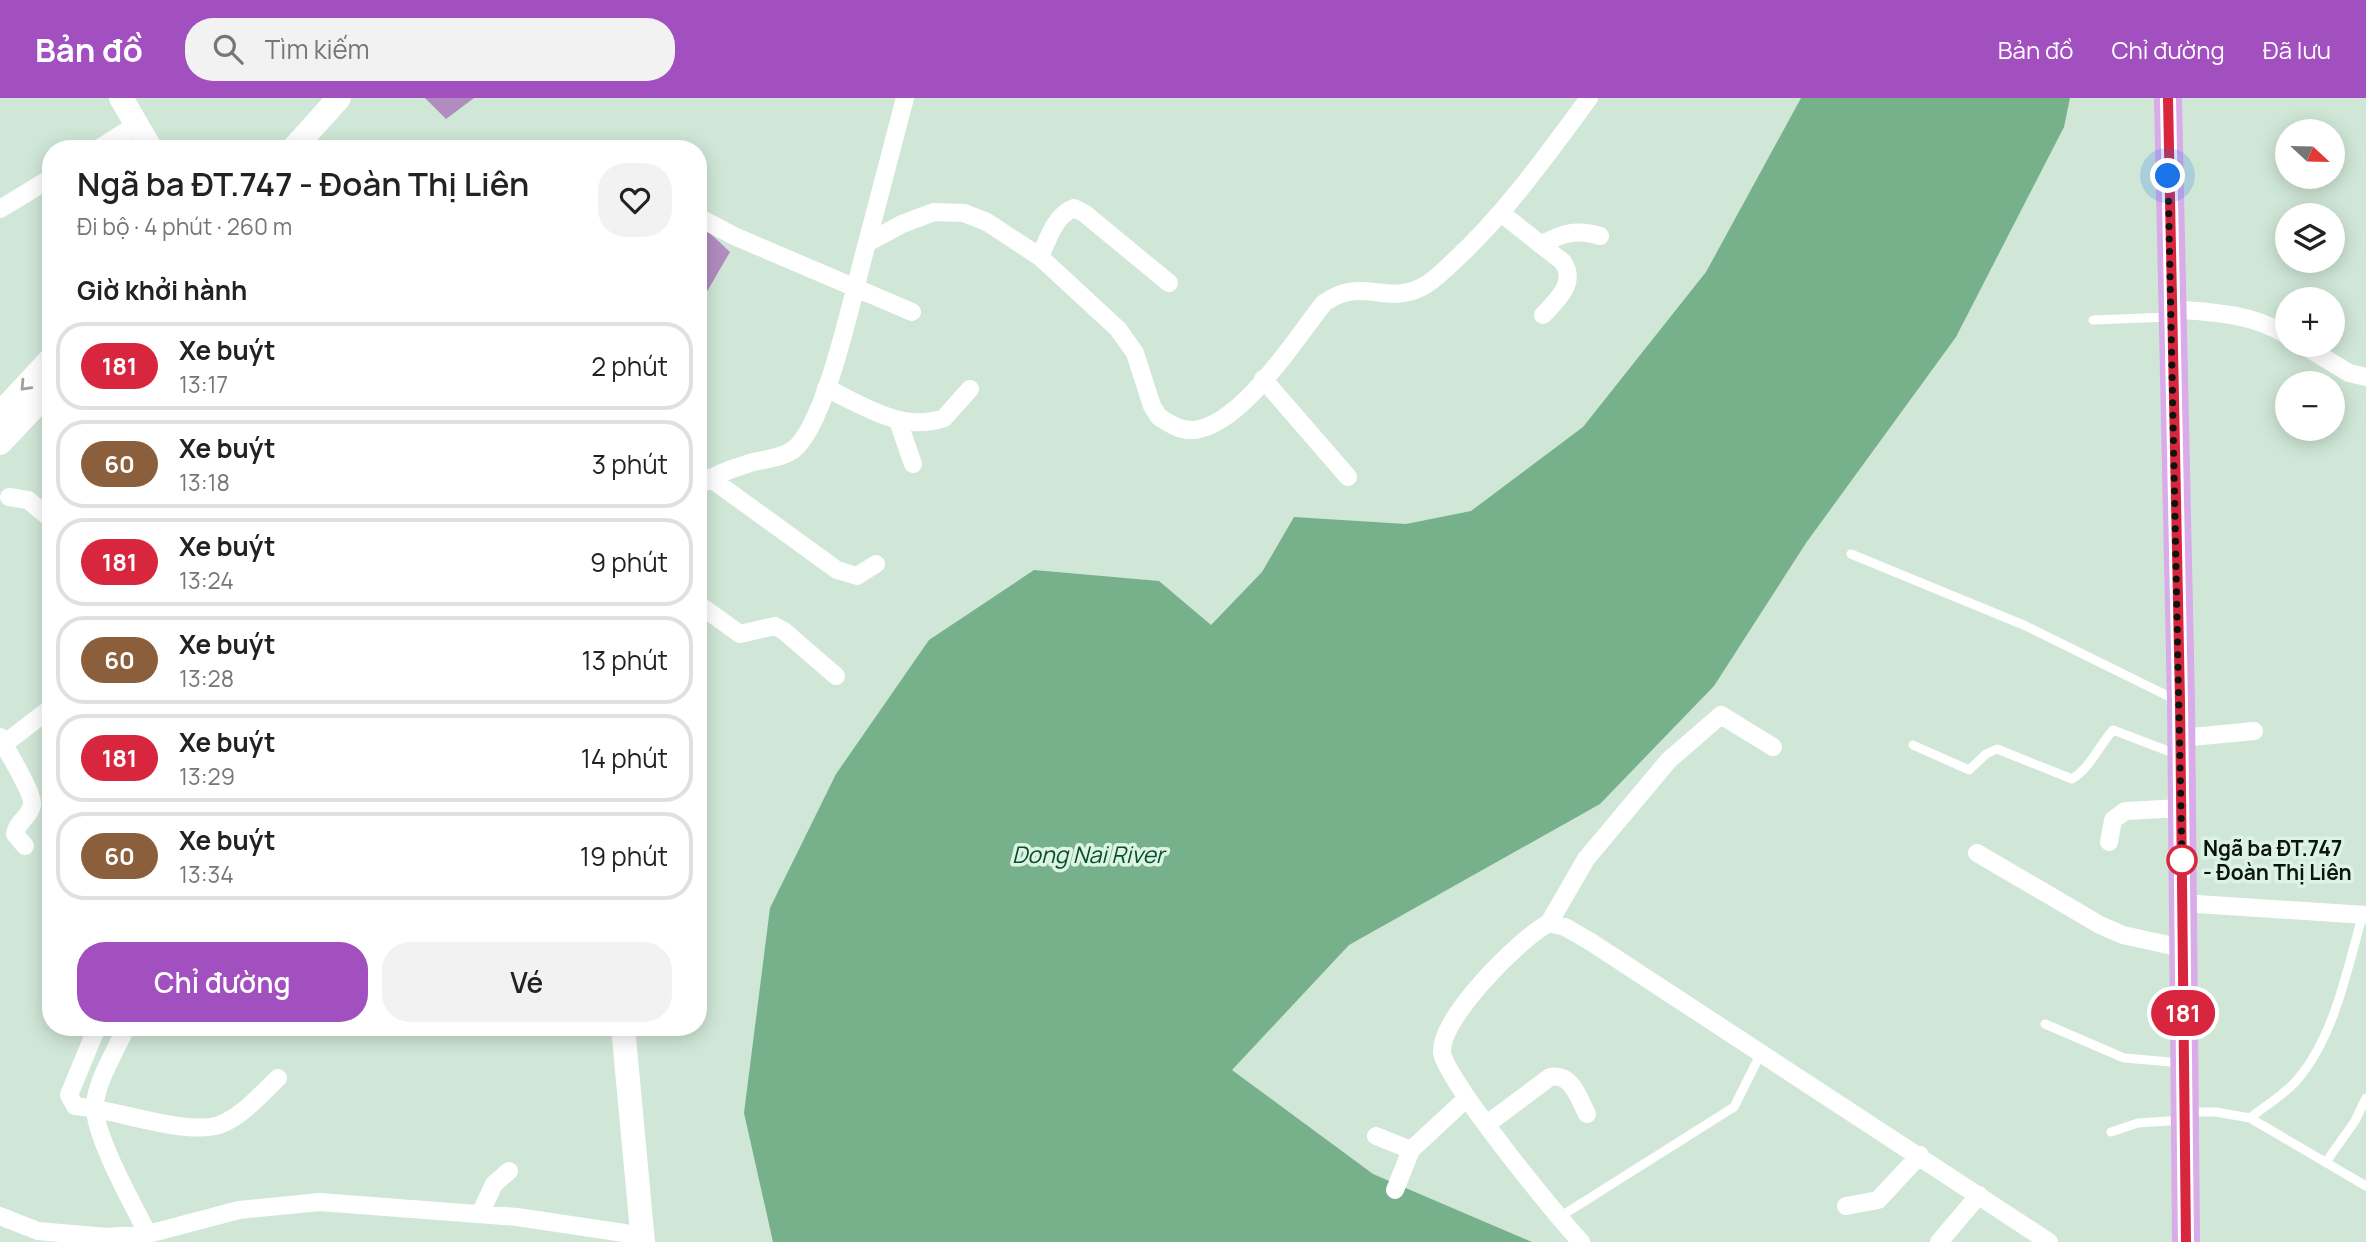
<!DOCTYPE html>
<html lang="vi">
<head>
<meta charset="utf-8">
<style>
  :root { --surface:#fff; --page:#f2f2f2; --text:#222; --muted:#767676; --line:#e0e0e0; --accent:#a250bf }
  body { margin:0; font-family:Manrope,sans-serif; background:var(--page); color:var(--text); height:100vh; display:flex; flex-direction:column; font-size:26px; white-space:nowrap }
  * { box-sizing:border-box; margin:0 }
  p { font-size:23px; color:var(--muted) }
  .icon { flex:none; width:38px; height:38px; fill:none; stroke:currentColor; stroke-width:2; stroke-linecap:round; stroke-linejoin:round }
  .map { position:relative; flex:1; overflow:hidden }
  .details { position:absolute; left:42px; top:42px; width:665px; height:896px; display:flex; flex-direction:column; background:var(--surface); border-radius:28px; box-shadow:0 4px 18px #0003 }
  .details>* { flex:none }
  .badge { padding:0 14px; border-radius:23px; font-size:24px; line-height:46px }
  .needle { width:46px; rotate:112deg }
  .buttons { position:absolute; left:2275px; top:21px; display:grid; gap:14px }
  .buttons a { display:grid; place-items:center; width:70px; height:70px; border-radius:50%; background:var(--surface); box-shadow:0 4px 18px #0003; font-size:35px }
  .you { position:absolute; width:35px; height:35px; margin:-18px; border:5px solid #fff; border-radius:50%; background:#1a73e8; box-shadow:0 0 0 10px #1a73e833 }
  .map>.badge { position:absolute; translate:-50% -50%; box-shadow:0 0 0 4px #fff }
  h2 { padding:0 35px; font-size:26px; line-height:63px }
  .round { display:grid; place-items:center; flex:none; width:74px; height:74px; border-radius:28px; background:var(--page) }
  .overview { display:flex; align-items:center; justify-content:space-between; height:119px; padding:0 35px }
  h1 { font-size:33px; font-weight:600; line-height:52px }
  .button { display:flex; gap:14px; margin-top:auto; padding:14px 35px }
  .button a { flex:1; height:80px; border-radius:28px; background:var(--accent); color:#fff; font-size:28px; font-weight:600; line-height:80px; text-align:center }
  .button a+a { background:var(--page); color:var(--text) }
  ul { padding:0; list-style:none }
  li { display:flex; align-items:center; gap:21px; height:88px; margin:0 14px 10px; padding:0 21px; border:4px solid var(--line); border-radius:28px }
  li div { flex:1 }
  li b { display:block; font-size:26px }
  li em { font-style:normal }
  li .badge { min-width:77px; font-weight:700; text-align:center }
  header { display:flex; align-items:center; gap:42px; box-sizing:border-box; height:98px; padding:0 35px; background:var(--accent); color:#fff }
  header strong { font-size:33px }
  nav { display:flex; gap:38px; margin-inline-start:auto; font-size:24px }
  .search { width:490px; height:63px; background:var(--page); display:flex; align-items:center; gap:18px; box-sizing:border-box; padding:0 24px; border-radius:28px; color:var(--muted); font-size:26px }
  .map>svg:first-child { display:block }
  .forest { fill:#b18dbf }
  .water { fill:#77b18c }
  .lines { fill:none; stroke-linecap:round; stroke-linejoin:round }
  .lane { stroke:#fff; stroke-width:9 }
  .street { stroke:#fff; stroke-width:18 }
  .secondary { stroke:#fff; stroke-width:24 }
  .primary { stroke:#d9abe9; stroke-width:28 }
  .oneway { stroke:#9ea19f }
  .line-casing { stroke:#fff; stroke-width:16 }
  .line { stroke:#d7263d; stroke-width:10 }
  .walk { stroke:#0c140f; stroke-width:7; stroke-dasharray:0 12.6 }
  .stop-dot { fill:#fff; stroke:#d7263d; stroke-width:3.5 }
  .labels { text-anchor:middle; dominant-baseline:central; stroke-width:7; stroke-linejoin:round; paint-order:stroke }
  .stop-label { font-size:21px; font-weight:bold; fill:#0c140f; stroke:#ddf4e4; text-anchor:start }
  .water-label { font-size:23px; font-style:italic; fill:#054f2d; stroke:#ddf4e4 }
</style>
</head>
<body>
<header>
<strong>Bản đồ</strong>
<div class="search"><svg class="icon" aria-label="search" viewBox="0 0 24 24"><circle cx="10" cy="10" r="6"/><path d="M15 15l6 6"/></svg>Tìm kiếm</div>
<nav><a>Bản đồ</a><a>Chỉ đường</a><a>Đã lưu</a></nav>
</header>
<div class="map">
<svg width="2366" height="1144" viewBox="0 0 2366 1144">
  <rect width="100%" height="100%" fill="#d0e7d7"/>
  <path class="forest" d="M425,0H474L446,21Z
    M698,124L730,154L698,209Z"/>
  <path class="water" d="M1801,0H2070L2064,29L1956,239L1806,445L1714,588L1600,706L1349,847L1232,972L1373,1076L1532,1144H773L744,1015L770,810L836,676L929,542L1034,472L1159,483L1211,527L1262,474L1294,419L1406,426L1471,413L1583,329L1706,174Z"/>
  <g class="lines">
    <path class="lane" d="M2093,222L2169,219
      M1851,456L2026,528L2176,602
      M1913,647L1969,672L1986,656L1997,651L2072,681C2090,670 2099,648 2113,632L2176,656
      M2045,926L2124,960L2182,965
      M2187,1014H2216L2250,1020L2366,1088
      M2250,1020C2265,1008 2284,997 2297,982C2335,938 2347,871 2363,816
      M2111,1034L2138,1025L2183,1022
      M2326,1064L2355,1023L2366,1000
      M1558,1120L1734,1009L1760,957"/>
    <path class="street" d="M98,51L138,26
      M0,111L51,80
      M1501,115L1563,164C1577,185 1557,202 1543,217
      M698,119L734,138L912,214
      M867,145L905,0
      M1541,147C1562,135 1576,131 1600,138
      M1040,159C1048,141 1055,117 1074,110L1084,115L1169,185
      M2170,211C2212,214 2250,215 2287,237
      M2303,247L2349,275L2366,279
      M1263,281L1348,379
      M826,290C862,307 902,335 944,320L970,291
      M898,323L913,366
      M710,380L837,472L857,478L876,466
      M698,388C712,378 730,371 747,366C762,361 780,361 793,352C827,326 854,190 867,145L902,126L934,114L964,115L987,124L1040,159L1118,231L1135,255L1152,308L1159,319C1170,326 1180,333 1194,332C1242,327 1295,241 1324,205C1362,178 1383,207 1420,190C1433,184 1443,173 1453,164C1505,116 1547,57 1589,0
      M9,399L28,402L51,421
      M698,506L740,536L775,528L784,533L836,578
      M0,639C6,652 34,695 32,707C30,719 17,723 15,736L25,748
      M2181,640L2254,633
      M4,646L51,610
      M2109,744L2113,722L2125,713L2182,710
      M1977,755L2100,827L2123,837L2182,850
      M2182,805L2366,817
      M1549,825L1586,761L1669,662L1721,617L1773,649
      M97,929L69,997L75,1008C115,1011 185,1038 219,1027C242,1019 261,996 278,980
      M126,929C116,953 98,980 95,1005C91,1032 134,1109 148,1136
      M1487,1026L1550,979C1572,975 1578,999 1587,1016
      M1376,1038L1411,1052
      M1395,1092L1411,1052L1467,1000
      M1846,1108L1878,1102L1920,1057
      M480,1116L494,1086L509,1073
      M0,1118L38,1133L107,1139L148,1136L239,1112L320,1104L517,1119L644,1138
      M1581,1144C1558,1120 1444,980 1442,954C1440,920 1520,840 1549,825L1565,829L1591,844L2049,1144
      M1939,1144L1979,1097"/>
    <path class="secondary" d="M121,0L151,51
      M293,51L339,0
      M0,316L51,261
      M0,345L51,291
      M623,929L643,1144"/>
    <path class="primary" d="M2168,0L2181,604L2186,1144"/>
  </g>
  <defs><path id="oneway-chevron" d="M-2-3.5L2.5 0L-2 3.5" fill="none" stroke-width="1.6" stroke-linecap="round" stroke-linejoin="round" transform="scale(1.75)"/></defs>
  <use class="oneway" href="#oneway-chevron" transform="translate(25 288) rotate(133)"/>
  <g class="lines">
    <g class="line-casing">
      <path id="line" d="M2168,0L2180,604L2186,1144"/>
    </g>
    <use href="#line" class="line"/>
    <path class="walk" d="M2168,78L2182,762"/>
  </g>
  <circle class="stop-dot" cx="2182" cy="762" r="14"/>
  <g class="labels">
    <g class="stop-label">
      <text x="2203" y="750">Ngã ba ĐT.747<tspan x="2203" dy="24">- Đoàn Thị Liên</tspan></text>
    </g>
    <g class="water-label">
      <text x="1088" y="756">Dong Nai River</text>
    </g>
  </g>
</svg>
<div class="buttons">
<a><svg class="needle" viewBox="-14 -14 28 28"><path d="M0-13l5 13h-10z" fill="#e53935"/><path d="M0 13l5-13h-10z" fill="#767676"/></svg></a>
<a><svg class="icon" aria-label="layers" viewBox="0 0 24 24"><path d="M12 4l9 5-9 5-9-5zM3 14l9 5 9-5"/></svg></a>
<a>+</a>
<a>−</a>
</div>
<div class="you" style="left:2168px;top:78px"></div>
<b class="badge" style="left:2183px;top:915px;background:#d7263d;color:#fff">181</b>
<section class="details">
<div class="overview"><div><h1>Ngã ba ĐT.747 - Đoàn Thị Liên</h1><p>Đi bộ · 4 phút · 260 m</p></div><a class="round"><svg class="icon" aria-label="heart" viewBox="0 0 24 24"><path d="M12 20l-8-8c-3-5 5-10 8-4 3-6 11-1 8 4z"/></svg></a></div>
<h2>Giờ khởi hành</h2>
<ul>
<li><span class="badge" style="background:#d7263d;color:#fff">181</span><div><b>Xe buýt</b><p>13:17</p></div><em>2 phút</em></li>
<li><span class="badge" style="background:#8b5e3c;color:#fff">60</span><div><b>Xe buýt</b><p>13:18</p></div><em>3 phút</em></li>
<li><span class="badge" style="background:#d7263d;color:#fff">181</span><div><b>Xe buýt</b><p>13:24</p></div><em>9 phút</em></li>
<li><span class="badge" style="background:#8b5e3c;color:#fff">60</span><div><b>Xe buýt</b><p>13:28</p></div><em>13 phút</em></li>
<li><span class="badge" style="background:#d7263d;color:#fff">181</span><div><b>Xe buýt</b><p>13:29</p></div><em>14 phút</em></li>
<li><span class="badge" style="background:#8b5e3c;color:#fff">60</span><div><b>Xe buýt</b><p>13:34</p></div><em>19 phút</em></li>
</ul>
<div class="button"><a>Chỉ đường</a><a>Vé</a></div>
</section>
</div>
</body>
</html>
